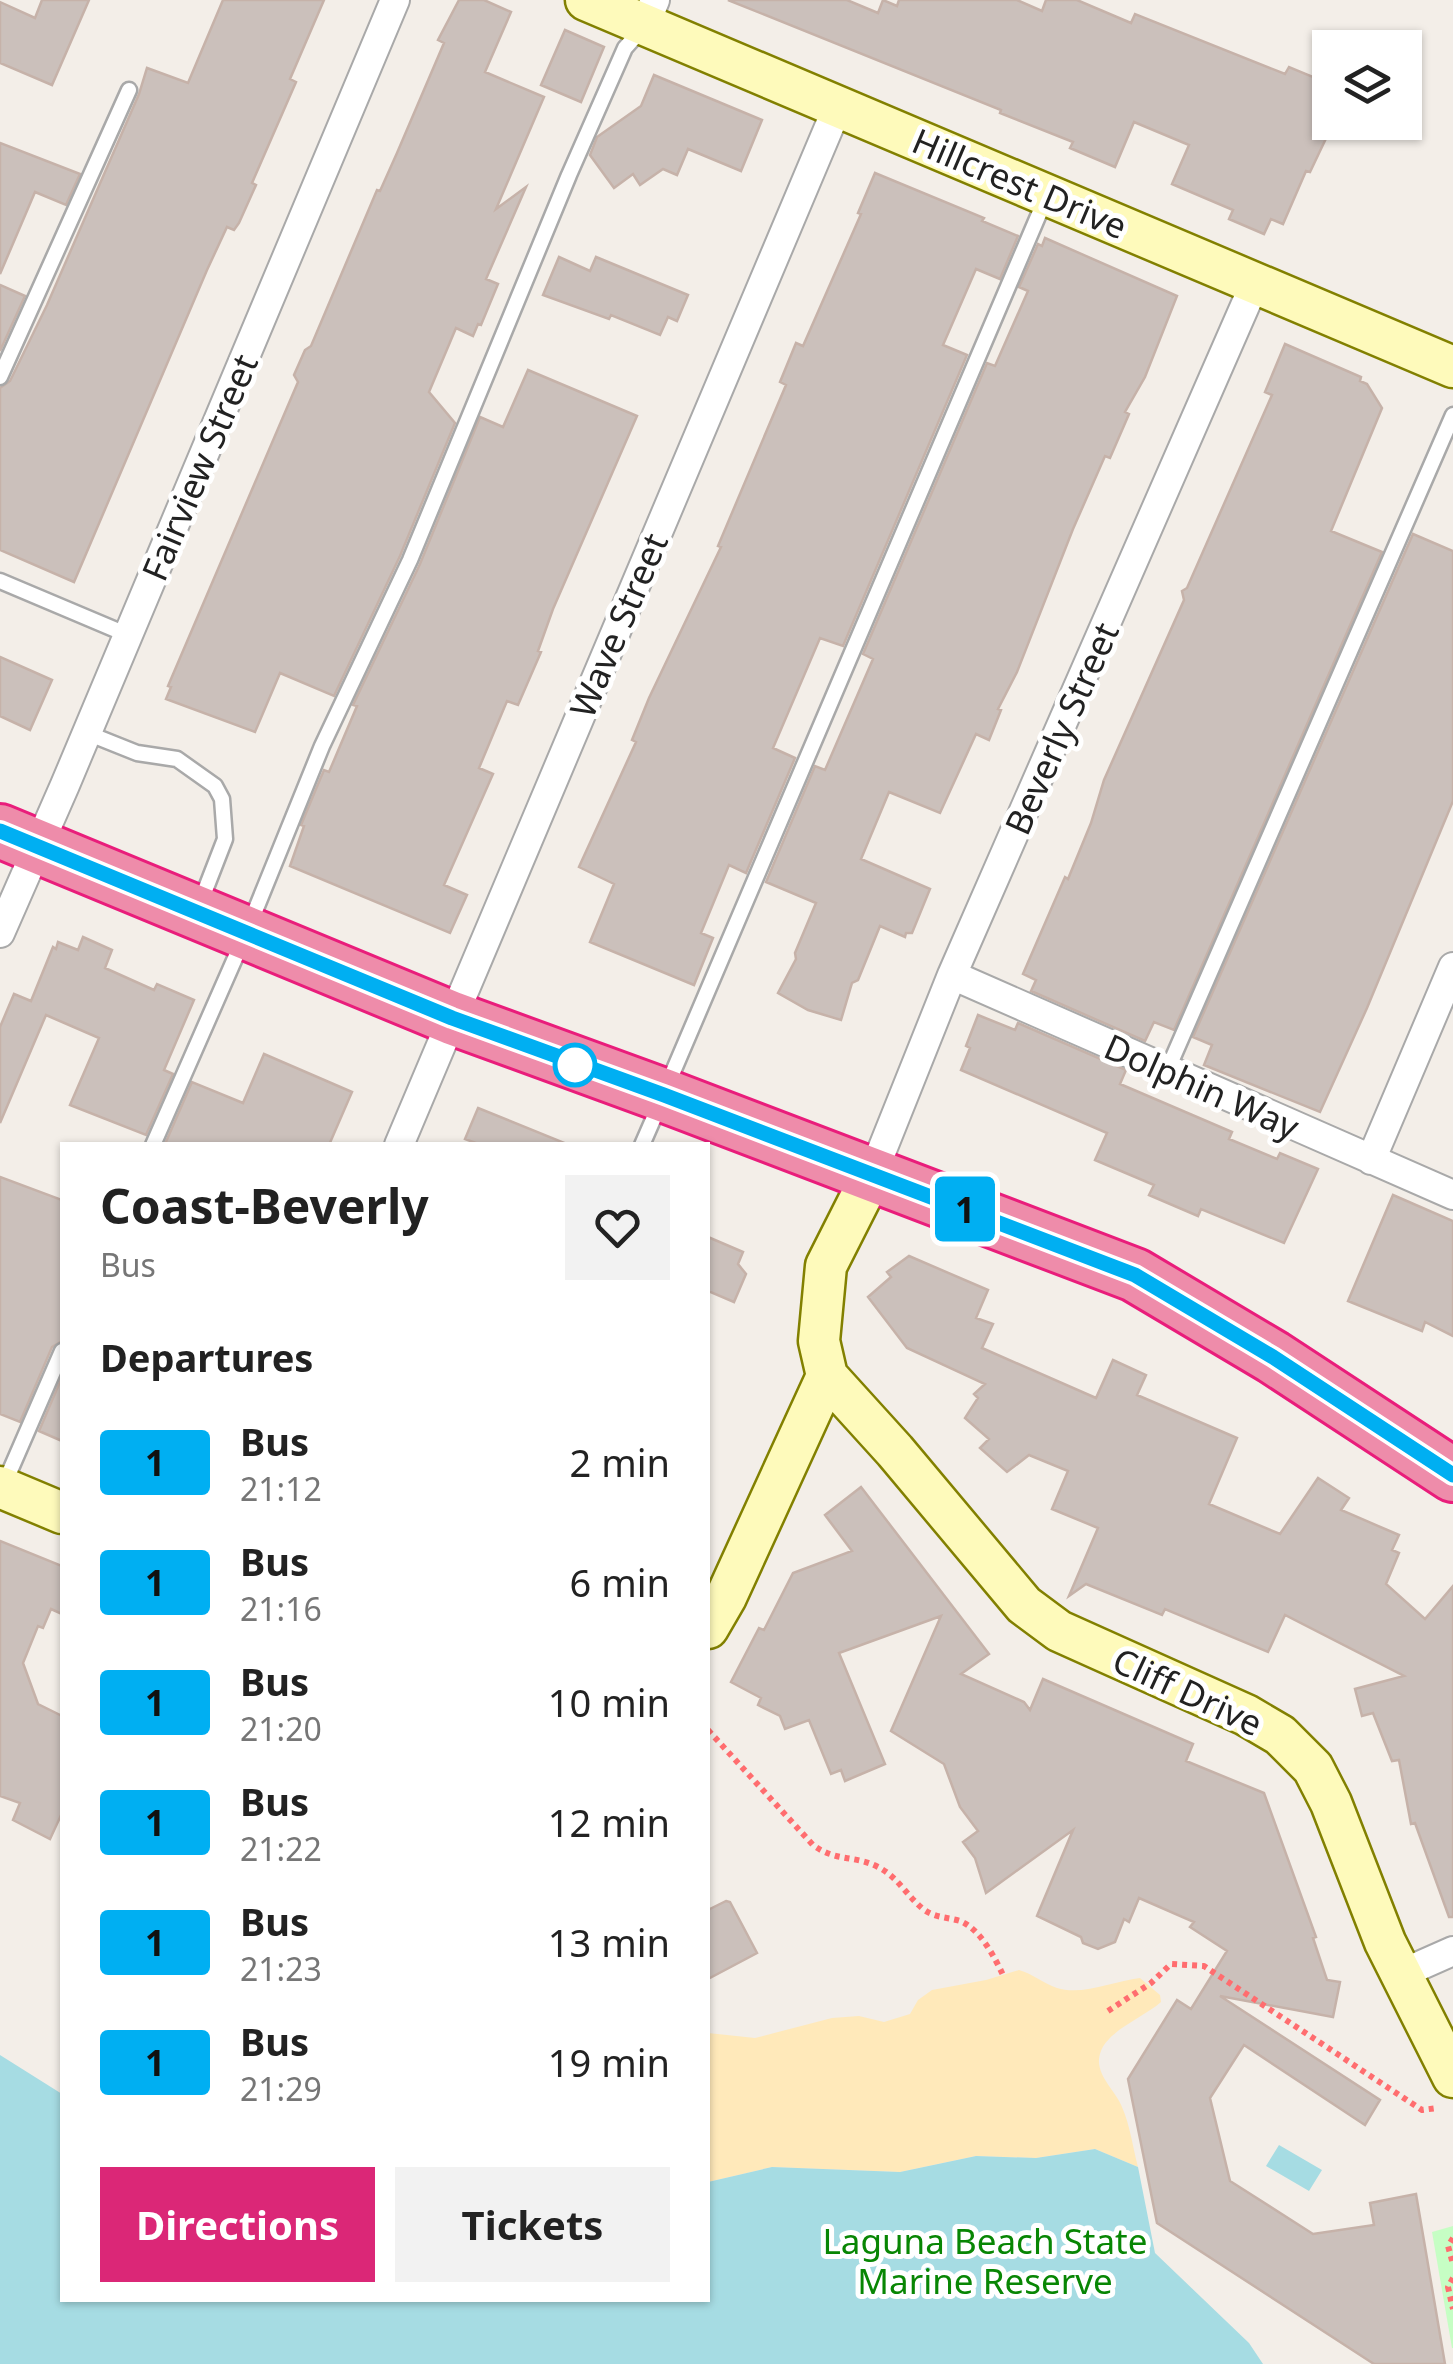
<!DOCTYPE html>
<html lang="en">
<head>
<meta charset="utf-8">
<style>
  :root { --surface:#fff; --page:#f2f2f2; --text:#222; --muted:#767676; --accent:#db2777 }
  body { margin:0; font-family:"Noto Sans",sans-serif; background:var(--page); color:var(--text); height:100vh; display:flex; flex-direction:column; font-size:38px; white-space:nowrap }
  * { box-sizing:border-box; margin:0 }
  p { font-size:32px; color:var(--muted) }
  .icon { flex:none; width:55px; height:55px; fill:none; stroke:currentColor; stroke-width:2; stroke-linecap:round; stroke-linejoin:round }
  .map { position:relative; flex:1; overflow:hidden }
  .drawer { position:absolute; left:60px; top:1142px; width:650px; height:1160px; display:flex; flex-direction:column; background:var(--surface); border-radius:0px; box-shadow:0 2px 8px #0004 }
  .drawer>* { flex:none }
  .badge { padding:0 20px; border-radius:8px; font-size:35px; line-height:65px }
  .buttons { position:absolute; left:1312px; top:30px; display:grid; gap:20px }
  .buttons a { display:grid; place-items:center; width:110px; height:110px; border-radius:0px; background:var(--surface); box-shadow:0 2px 8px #0004; font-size:50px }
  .map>.badge { position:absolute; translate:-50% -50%; box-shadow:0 0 0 5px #fff }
  h2 { padding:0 40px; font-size:38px; line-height:90px }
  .round { display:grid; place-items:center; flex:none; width:105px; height:105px; border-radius:0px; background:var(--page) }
  .head { display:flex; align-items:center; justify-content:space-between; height:170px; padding:0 40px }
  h1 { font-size:48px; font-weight:700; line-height:75px }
  .button { display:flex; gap:20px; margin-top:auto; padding:20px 40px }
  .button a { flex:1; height:115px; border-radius:0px; background:var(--accent); color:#fff; font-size:40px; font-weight:700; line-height:115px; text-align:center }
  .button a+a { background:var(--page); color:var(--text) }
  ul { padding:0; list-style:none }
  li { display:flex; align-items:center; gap:30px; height:120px; padding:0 40px }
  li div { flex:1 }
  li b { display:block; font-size:38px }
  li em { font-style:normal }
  li .badge { min-width:110px; font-weight:700; text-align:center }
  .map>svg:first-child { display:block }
  .sand { fill:#ffe9ba }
  .park { fill:#c6fec4 }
  .water { fill:#a6dce3 }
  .building { fill:#cbc0bb; stroke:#c6b2a9; stroke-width:2.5 }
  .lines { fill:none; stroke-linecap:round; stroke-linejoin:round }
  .lane-casing { stroke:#a9a9a9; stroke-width:19 }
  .street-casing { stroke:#a9a9a9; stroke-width:32 }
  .secondary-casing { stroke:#828000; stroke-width:45 }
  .highway-casing { stroke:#e91d7b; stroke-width:58 }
  .path { stroke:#ff6d6f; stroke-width:6; stroke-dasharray:5 5; stroke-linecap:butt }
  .lane { stroke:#fff; stroke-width:14 }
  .street { stroke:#fff; stroke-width:28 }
  .secondary { stroke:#fefabb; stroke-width:40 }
  .highway { stroke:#ee8caa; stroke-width:52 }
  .line-casing { stroke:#fff; stroke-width:22 }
  .line { stroke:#00aff2; stroke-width:15 }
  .stop-dot { fill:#fff; stroke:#00aff2; stroke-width:5 }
  .labels { text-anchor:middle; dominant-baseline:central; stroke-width:10; stroke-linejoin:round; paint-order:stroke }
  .street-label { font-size:35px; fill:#222; stroke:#fff }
  .park-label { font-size:35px; fill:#088604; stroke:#fff }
</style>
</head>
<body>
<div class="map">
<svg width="1453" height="2364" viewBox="0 0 1453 2364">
  <rect width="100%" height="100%" fill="#f3eee8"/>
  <path class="sand" d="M1019,1970C1033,1974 1043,1983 1057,1988C1082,1996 1114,1981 1140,1978L1160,1995L1161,2002C1144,2017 1109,2030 1101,2051C1092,2073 1115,2089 1122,2107C1130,2125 1133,2148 1138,2167L1095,2149L1036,2158L976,2156L900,2172L772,2167L708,2182V2033L755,2038L832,2018L859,2016L884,2022L910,2014L918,2000L932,1990L986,1980Z"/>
  <path class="park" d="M1453,2226V2348H1452L1432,2232Z"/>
  <path class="water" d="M0,2055L62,2094V2300H708V2182L772,2167L900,2172L976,2156L1036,2158L1095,2149L1138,2167L1155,2253L1249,2343L1263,2364H0Z
    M1279,2145L1322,2170L1309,2191L1266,2166Z"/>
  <path class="building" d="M42,0H89L52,85L0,63V2L35,18Z
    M223,0H324L290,79L296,82L252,183L256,185L239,223L234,230L227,227L207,270L74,582L0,550V388L10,381L47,305L139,94L147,68L188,83Z
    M459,0H484L511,12L485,72L544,97L496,209L526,187L486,279L498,284L481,325L478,324L473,336L456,328L429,392L455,423L400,556L334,696L280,673L255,732L166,699L171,687L168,686L298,382L294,375L305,350L311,346L377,190L380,191L397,153L444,43L438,40Z
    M728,0H847L878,13L883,0L897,6L899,0H1017L1042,11L1046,0H1077L1131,23L1135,14L1285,74L1289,67L1330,84V130L1310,172L1306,171L1283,224L1271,219L1264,234L1229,219L1233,210L1172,184L1189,145L1134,122L1115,167L1070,148L1073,142L1000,113L1001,110Z
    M565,30L604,47L581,102L541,85Z
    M654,75L762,120L741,171L688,149L677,175L663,169L640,185L633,174L614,188L590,155L597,137L641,106Z
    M0,143L80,174L66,205L35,192L0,274Z
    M875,173L984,218L982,221L1018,236L1000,279L976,269L943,345L967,355L843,646L820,638L773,748L795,758L746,873L729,865L701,933L713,938L694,985L590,942L614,884L579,867L636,742L632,740L649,698L721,547L718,546L786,385L780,382L796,343L803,346L861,214L858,213Z
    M1045,238L1177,296L1145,377L1125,412L1129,414L1110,458L1105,456L1073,529L1017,672L998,709L1001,710L989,740L976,734L940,813L889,792L861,859L930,889L912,933H906L905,937L880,926L858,980L852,983L841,1020L808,1010L778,993L796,959L795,953L816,903L766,882L815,766L825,770L873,659L863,654L987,363L995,366L1028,291L1019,287L1038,244L1042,246Z
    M559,257L590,271L596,257L688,295L677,321L668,317L660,335L611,315L609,319L543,295Z
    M0,285L25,296L0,351Z
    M1285,344L1361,377L1360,381L1367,384L1382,408L1331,531L1382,552L1174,1030L1154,1022L1145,1041L1031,991L1036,980L1023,974L1065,877L1068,879L1091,823L1104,780L1184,600L1182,591L1187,588L1272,395L1265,392Z
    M528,370L637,416L553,609L538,651L541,652L518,705L507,701L479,768L493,774L444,885L467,895L450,933L290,866L304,826L301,825L321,777L324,770L329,772L357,706L353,705L420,564L480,417L503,427Z
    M1413,534L1453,551V801L1367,1008L1320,1112L1204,1065L1212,1045L1193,1037Z
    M0,657L52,680L30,730L0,716Z
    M83,937L112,950L105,968L154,990L157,984L194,1000L164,1070L173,1074L146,1135L70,1105L99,1038L46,1015L0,1123V1027L14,994L31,1001L53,947L56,949L58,942L78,950Z
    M978,1015L1015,1030L1018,1023L1126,1070L1120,1084L1232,1132L1229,1139L1277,1159L1280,1153L1318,1169L1284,1243L1201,1209L1198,1216L1149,1195L1154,1185L1095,1160L1107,1133L961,1070L970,1048L966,1046Z
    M264,1054L352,1092L329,1145L165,1144L192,1082L243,1103Z
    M478,1108L567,1144V1145H481L465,1139Z
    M0,1177L62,1200V1341L52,1347L20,1422L0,1414Z
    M1393,1195L1453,1221V1336L1425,1322L1422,1331L1348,1301Z
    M708,1237L743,1252L738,1264L746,1274L734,1302L708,1291Z
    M909,1256L988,1290L976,1318L993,1324L982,1348L1096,1398L1113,1360L1146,1375L1137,1395L1237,1438L1209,1504L1280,1534L1318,1478L1349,1498L1341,1510L1399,1535L1392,1550L1399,1553L1386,1584L1425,1619L1453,1586V1917H1449L1415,1823L1411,1824L1399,1760L1392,1761L1373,1713L1362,1716L1355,1689L1404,1676L1285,1615L1268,1652L1165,1609L1162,1615L1086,1584L1069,1596L1098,1528L1052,1509L1068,1471L1029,1455L1007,1472L980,1448L989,1439L965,1418L978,1398L974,1394L985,1384L907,1348L868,1297L891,1277L887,1272Z
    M62,1377V1441L39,1431Z
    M861,1487L989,1654L961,1674L1024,1702L1030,1710L1043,1679L1193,1744L1186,1761L1264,1793L1316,1937L1313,1938L1327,1980L1340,1982L1333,2017L1220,1996L1380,2100L1365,2125L1244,2045L1210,2098L1230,2181L1313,2234L1374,2225L1370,2203L1416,2194L1445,2364H1374L1157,2223L1128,2079L1177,2000L1191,2009L1227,1951L1190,1927L1194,1922L1139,1898L1129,1922L1124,1919L1115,1942L1098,1949L1083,1943L1081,1937L1037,1916L1073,1830L986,1893L975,1858L963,1842L978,1831L960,1807L944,1764L891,1731L941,1616L839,1653L885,1764L845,1781L841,1770L831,1774L809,1720L785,1729L780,1716L758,1705L761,1698L731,1682L759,1628L764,1630L793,1573L852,1551L825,1515Z
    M0,1541L62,1566V1614L51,1609L43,1628L38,1626L23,1663L38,1704L62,1716V1813L50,1839L13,1820L20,1803L0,1796Z
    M726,1901L730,1902L757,1953L708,1979V1910Z"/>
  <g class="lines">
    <g class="lane-casing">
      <path id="lane" d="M0,377L129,90
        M0,581L128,635
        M87,733L137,753L177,759L215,786L222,799L225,839L199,906
        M1167,1071L1453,415
        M667,1086L1045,200
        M153,1145L247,931L322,746L410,560L569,175L625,48L642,29
        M642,1145L659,1106
        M3,1487L62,1351"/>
    </g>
    <g class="street-casing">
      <path id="street" d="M645,25L655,0
        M0,933L65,785L395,0
        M952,975L1453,1195
        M399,1145L838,106
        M1371,1160L1453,967
        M872,1175L952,975L1255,283
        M1401,1974L1453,1951"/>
    </g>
    <g class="secondary-casing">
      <path id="secondary" d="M586,0L1453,367
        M872,1175L826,1266L819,1341L827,1376L895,1451L1024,1605L1059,1631L1246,1715L1280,1735L1313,1768L1331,1803L1385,1942L1453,2077
        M0,1487L62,1513
        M708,1628L726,1597L827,1376"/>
    </g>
    <g class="highway-casing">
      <path id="highway" d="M0,831L452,1018L663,1095L1135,1275L1273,1357L1453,1475"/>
    </g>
    <path class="path" d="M708,1730L813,1845C836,1862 855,1855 878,1867C898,1877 907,1896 923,1909C935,1918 947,1917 960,1921C980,1929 994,1956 1003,1975
      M1108,2011L1151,1983L1171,1964L1204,1966L1422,2110L1437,2108
      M1453,2238L1448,2246L1453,2264
      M1453,2278L1448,2287L1453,2309"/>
    <use href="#lane" class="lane"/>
    <use href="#street" class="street"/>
    <use href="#secondary" class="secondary"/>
    <use href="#highway" class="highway"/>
  </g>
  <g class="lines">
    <g class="line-casing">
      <path id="line" d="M0,831L452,1018L664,1095L1135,1275L1273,1357L1453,1475"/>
    </g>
    <use href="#line" class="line"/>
  </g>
  <circle class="stop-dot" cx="575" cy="1065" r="20"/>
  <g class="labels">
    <g class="street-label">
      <text transform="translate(1020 183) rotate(23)">Hillcrest Drive</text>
      <text transform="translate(199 467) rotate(-67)">Fairview Street</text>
      <text transform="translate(618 625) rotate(-67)">Wave Street</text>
      <text transform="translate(1061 728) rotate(-66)">Beverly Street</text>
      <text transform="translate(1202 1086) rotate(24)">Dolphin Way</text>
      <text transform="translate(1188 1691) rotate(25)">Cliff Drive</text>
    </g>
    <g class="park-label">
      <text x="985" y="2240">Laguna Beach State<tspan x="985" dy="40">Marine Reserve</tspan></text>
    </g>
  </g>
</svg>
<div class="buttons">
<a><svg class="icon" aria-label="layers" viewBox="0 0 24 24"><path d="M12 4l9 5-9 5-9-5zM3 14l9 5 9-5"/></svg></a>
</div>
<b class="badge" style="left:965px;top:1209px;background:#00aff2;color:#111">1</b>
<section class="drawer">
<div class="head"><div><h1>Coast-Beverly</h1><p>Bus</p></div><a class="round"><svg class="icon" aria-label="heart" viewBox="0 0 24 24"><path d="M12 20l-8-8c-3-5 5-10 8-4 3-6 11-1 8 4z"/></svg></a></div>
<h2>Departures</h2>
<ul>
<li><span class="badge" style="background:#00aff2;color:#111">1</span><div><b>Bus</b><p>21:12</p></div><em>2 min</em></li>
<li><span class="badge" style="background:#00aff2;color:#111">1</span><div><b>Bus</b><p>21:16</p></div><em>6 min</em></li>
<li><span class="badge" style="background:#00aff2;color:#111">1</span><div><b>Bus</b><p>21:20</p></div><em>10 min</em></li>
<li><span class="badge" style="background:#00aff2;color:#111">1</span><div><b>Bus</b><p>21:22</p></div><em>12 min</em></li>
<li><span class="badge" style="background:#00aff2;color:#111">1</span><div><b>Bus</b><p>21:23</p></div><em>13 min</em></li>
<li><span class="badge" style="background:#00aff2;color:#111">1</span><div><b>Bus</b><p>21:29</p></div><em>19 min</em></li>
</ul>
<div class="button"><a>Directions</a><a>Tickets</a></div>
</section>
</div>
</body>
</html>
